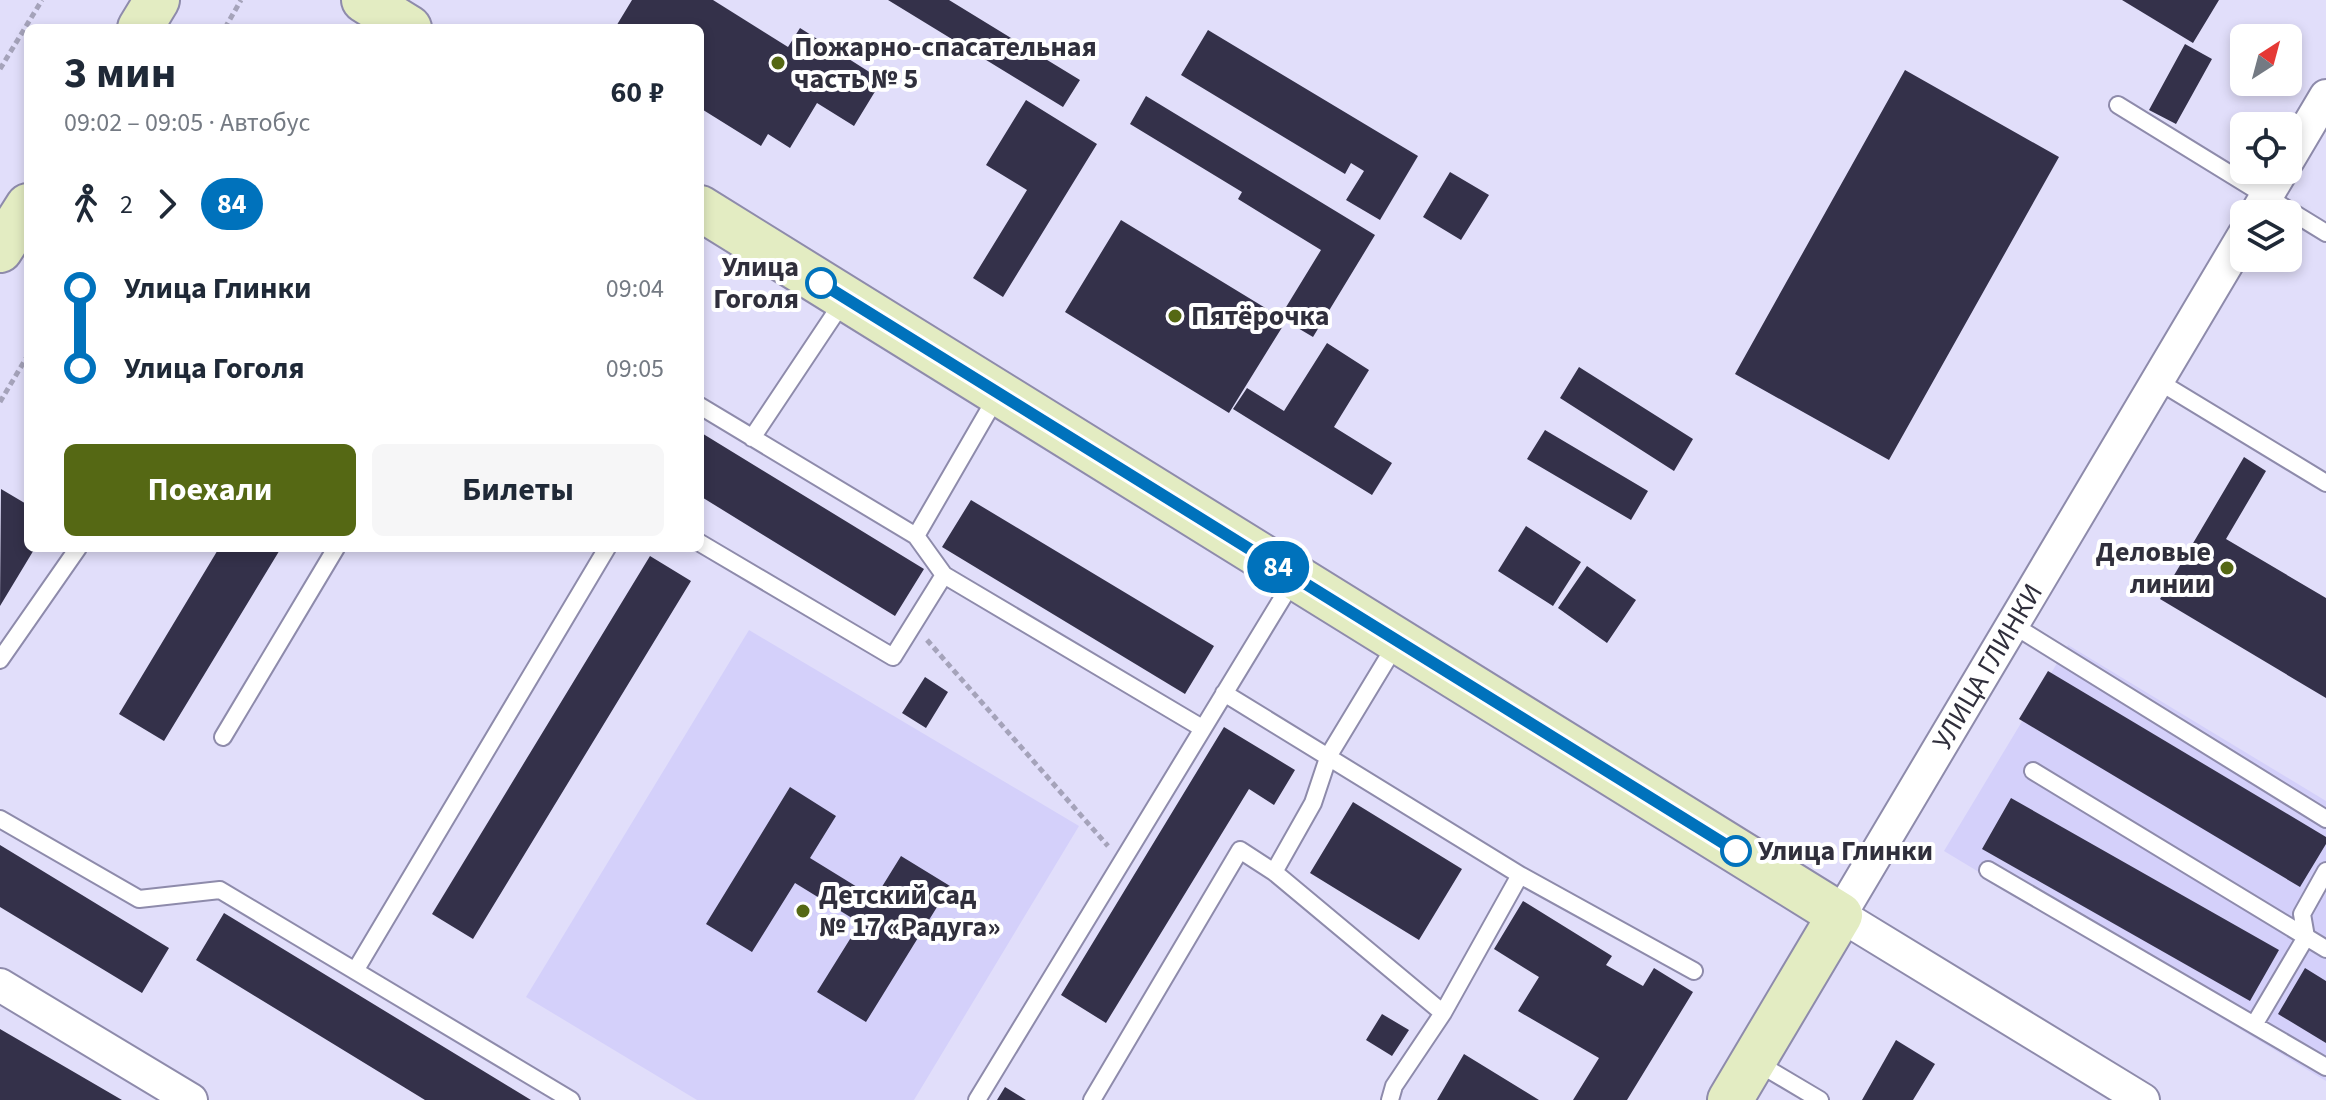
<!DOCTYPE html>
<html lang="ru">
<head>
<meta charset="utf-8">
<style>
  :root { --surface:#fff; --page:#f6f6f7; --text:#1f2937; --muted:#747a83; --accent:#556814 }
  body { margin:0; font-family:"Source Sans 3",sans-serif; background:var(--page); color:var(--text); height:100vh; display:flex; flex-direction:column; font-size:30px; white-space:nowrap }
  * { box-sizing:border-box; margin:0 }
  p { font-size:26px; color:var(--muted) }
  .icon { flex:none; width:44px; height:44px; fill:none; stroke:currentColor; stroke-width:2; stroke-linecap:round; stroke-linejoin:round }
  .map { position:relative; flex:1; overflow:hidden }
  .details { position:absolute; left:24px; top:24px; width:680px; height:528px; display:flex; flex-direction:column; background:var(--surface); border-radius:12px; box-shadow:0 4px 12px #0003 }
  .details>* { flex:none }
  .badge { padding:0 16px; border-radius:26px; font-size:28px; line-height:52px }
  .needle { width:52px; rotate:36deg }
  .tools { position:absolute; left:2230px; top:24px; display:grid; gap:16px }
  .tools a { display:grid; place-items:center; width:72px; height:72px; border-radius:12px; background:var(--surface); box-shadow:0 4px 12px #0003; font-size:40px }
  .map>.badge { position:absolute; translate:-50% -50%; box-shadow:0 0 0 4px #fff }
  .legs { display:flex; align-items:center; gap:12px; height:88px; padding:0 40px; font-size:26px }
  .legs p { margin-inline-start:auto }
  .headline { display:flex; align-items:center; justify-content:space-between; height:136px; padding:0 40px }
  h1 { font-size:44px; font-weight:700; line-height:60px }
  .primary-button { display:flex; gap:16px; margin-top:auto; padding:16px 40px }
  .primary-button a { flex:1; height:92px; border-radius:12px; background:var(--accent); color:#fff; font-size:32px; font-weight:700; line-height:92px; text-align:center }
  .primary-button a+a { background:var(--page); color:var(--text) }
  ul { padding:0 40px; list-style:none }
  li { display:flex; align-items:center; gap:28px; height:80px; font-size:30px }
  li i { display:grid; place-items:center; width:12px; height:100%; margin:0 10px; background:currentColor }
  li i::after { content:''; width:20px; height:20px; margin:-10px; border:6px solid; border-radius:50%; background:var(--surface) }
  li p { margin-inline-start:auto }
  li:first-child i { background:linear-gradient(#0000 50%,currentColor 0) }
  li:last-child i { background:linear-gradient(currentColor 50%,#0000 0) }
  .map>svg:first-child { display:block }
  .built { fill:#d4d0fa }
  .building { fill:#34314a }
  .lines { fill:none; stroke-linecap:round; stroke-linejoin:round }
  .lane-casing { stroke:#8e8bab; stroke-width:20 }
  .street-casing { stroke:#8e8bab; stroke-width:36 }
  .secondary-casing { stroke:#8e8bab; stroke-width:48 }
  .path { stroke:#a5a3ba; stroke-width:5; stroke-dasharray:6 4; stroke-linecap:butt }
  .lane { stroke:#fff; stroke-width:16 }
  .street { stroke:#fff; stroke-width:32 }
  .secondary { stroke:#e3ecc2; stroke-width:44 }
  .line-1-casing { stroke:#fff; stroke-width:18 }
  .line-1 { stroke:#0072bc; stroke-width:12 }
  .poi-dot { fill:#556814; stroke:#fff; stroke-width:3 }
  .stop-1-dot { fill:#fff; stroke:#0072bc; stroke-width:4 }
  .labels { text-anchor:middle; dominant-baseline:central; stroke-width:8; stroke-linejoin:round; paint-order:stroke }
  .poi-label { font-size:28px; font-weight:bold; fill:#302f3c; stroke:#fff; text-anchor:start }
  .stop-label { font-size:28px; font-weight:bold; fill:#302f3c; stroke:#fff; text-anchor:end }
  .street-label { font-size:28px; fill:#302f3c; stroke:#fff }
</style>
</head>
<body>
<div class="map">
<svg width="2326" height="1100" viewBox="0 0 2326 1100">
  <rect width="100%" height="100%" fill="#e1defa"/>
  <path class="built" d="M749,630L1079,826L914,1100H697L526,997Z
    M2068,645L2326,801V1081L1944,851Z"/>
  <path class="building" d="M632,0H713L788,47L800,28L882,80L854,126L817,103L790,148L768,134L761,146L700,108V28H615Z
    M888,0H949L1080,80L1063,107Z
    M2122,0H2219L2193,43Z
    M1208,30L1418,156L1380,220L1346,200L1364,171L1351,163L1345,174L1181,75Z
    M2185,44L2212,59L2176,124L2149,110Z
    M1905,70L2059,157L1889,460L1735,374Z
    M1146,96L1375,235L1313,337L1286,321L1229,413L1065,312L1121,220L1280,317L1321,250L1238,199L1242,192L1130,124Z
    M1026,100L1097,144L1003,297L973,278L1027,190L986,165Z
    M1450,172L1489,195L1461,240L1423,217Z
    M1327,343L1369,370L1334,427L1392,463L1372,495L1233,409L1247,388L1284,411Z
    M1579,367L1693,439L1674,471L1560,398Z
    M1545,430L1648,491L1631,520L1527,459Z
    M700,432L924,569L895,616L700,496Z
    M2244,457L2266,471L2226,539L2326,598V698L2160,599Z
    M1,489L28,505V548H35L0,606Z
    M971,500L1214,646L1185,694L942,547Z
    M1526,526L1581,562L1553,606L1498,571Z
    M219,548H281L164,741L119,714Z
    M650,556L691,581L473,939L432,914Z
    M1587,566L1636,600L1607,643L1558,608Z
    M2048,671L2326,837V844L2300,887L2019,719Z
    M925,677L948,692L926,728L902,713Z
    M1224,727L1295,770L1274,805L1249,789L1106,1023L1061,995Z
    M790,787L836,816L810,858L875,898L901,856L950,886L866,1022L817,992L860,923L795,883L752,952L706,924Z
    M2011,798L2279,950L2250,1001L1982,849Z
    M1353,802L1462,869L1419,940L1310,873Z
    M0,845L169,948L142,993L0,907Z
    M1523,901L1612,956L1606,965L1643,986L1654,968L1693,992L1627,1100H1573L1599,1058L1518,1011L1539,977L1494,949Z
    M224,913L531,1100H425L196,960Z
    M2305,968L2326,981V1043L2278,1014Z
    M1382,1014L1409,1030L1392,1056L1366,1040Z
    M0,1029L122,1100H0Z
    M1896,1040L1935,1064L1913,1100H1862Z
    M1464,1054L1539,1100H1437Z
    M1005,1087L1026,1100H997Z"/>
  <g class="lines">
    <g class="lane-casing">
      <path id="lane" d="M2118,105L2326,233
        M2158,381L2326,483
        M700,406L916,536L997,396
        M752,438L844,300
        M916,536L944,575L1202,728
        M700,543L893,657L944,575
        M2013,625L2326,819
        M0,660L78,548
        M1224,693L1520,875L1694,971
        M223,737L336,548
        M2033,771L2326,949
        M0,819L139,899L220,890L571,1100
        M1988,870L2326,1067
        M1274,872L1443,1013
        M355,971L607,548
        M2254,1025L2306,937L2302,914L2326,871
        M1756,1062L1820,1100
        M977,1100L1294,579
        M1092,1100L1240,850L1274,872L1313,803L1329,755L1398,641
        M1390,1100L1394,1086L1443,1013L1520,875"/>
    </g>
    <g class="street-casing">
      <g id="street">
        <path d="M2288,160L2326,96"/>
        <path d="M2256,214L2282,170"/>
        <path d="M0,985L191,1100"/>
        <path id="s1" d="M2143,1100L1840,915L2244,235"/>
      </g>
    </g>
    <g class="secondary-casing">
      <path id="secondary" d="M364,0L409,28
        M140,28L157,0
        M700,208L1840,915L1730,1100
        M0,250L28,206"/>
    </g>
    <path class="path" d="M225,28L241,0
      M0,69L42,0
      M0,402L28,355
      M927,640L1108,846"/>
    <use href="#lane" class="lane"/>
    <use href="#street" class="street"/>
    <use href="#secondary" class="secondary"/>
  </g>
  <g class="lines">
    <g class="line-1-casing">
      <path id="line-1" d="M821,283L1736,851"/>
    </g>
    <use href="#line-1" class="line-1"/>
  </g>
  <g class="poi-dot">
    <circle cx="778" cy="63" r="8"/>
    <circle cx="1175" cy="316" r="8"/>
    <circle cx="2227" cy="568" r="8"/>
    <circle cx="803" cy="911" r="8"/>
  </g>
  <g class="stop-1-dot">
    <circle cx="821" cy="283" r="14"/>
    <circle cx="1736" cy="851" r="14"/>
  </g>
  <g class="labels">
    <g class="poi-label">
      <text x="794" y="47">Пожарно-спасательная<tspan x="794" dy="32">часть № 5</tspan></text>
      <text x="1191" y="316">Пятёрочка</text>
      <text x="2211" y="552" text-anchor="end">Деловые<tspan x="2211" dy="32">линии</tspan></text>
      <text x="819" y="895">Детский сад<tspan x="819" dy="32">№ 17 «Радуга»</tspan></text>
    </g>
    <g class="stop-label">
      <text x="799" y="267">Улица<tspan x="799" dy="32">Гоголя</tspan></text>
      <text x="1758" y="851" text-anchor="start">Улица Глинки</text>
    </g>
    <g class="street-label">
      <text stroke="none"><textPath href="#s1" startOffset="644">УЛИЦА ГЛИНКИ</textPath></text>
    </g>
  </g>
</svg>
<div class="tools">
<a><svg class="needle" viewBox="-14 -14 28 28"><path d="M0-13l5 13h-10z" fill="#e53935"/><path d="M0 13l5-13h-10z" fill="#747a83"/></svg></a>
<a><svg class="icon" aria-label="locate" viewBox="0 0 24 24"><circle cx="12" cy="12" r="6"/><path d="M12 2v4M12 18v4M2 12h4M18 12h4"/></svg></a>
<a><svg class="icon" aria-label="layers" viewBox="0 0 24 24"><path d="M12 4l9 5-9 5-9-5zM3 14l9 5 9-5"/></svg></a>
</div>
<b class="badge" style="left:1278px;top:567px;background:#0072bc;color:#fff">84</b>
<section class="details">
<div class="headline"><div><h1>3 мин</h1><p>09:02 – 09:05 · Автобус</p></div><b>60 ₽</b></div>
<div class="legs"><svg class="icon" aria-label="walk" viewBox="0 0 24 24"><circle cx="13" cy="4" r="2"/><path d="M13 8l-2 6 4 7M11 14l-3 7M7 12l3-4h3l4 4"/></svg>2<svg class="icon" aria-label="forward" viewBox="0 0 24 24"><path d="M9 5l7 7-7 7"/></svg><b class="badge" style="background:#0072bc;color:#fff">84</b></div>
<ul>
<li><i style="color:#0072bc"></i><b>Улица Глинки</b><p>09:04</p></li>
<li><i style="color:#0072bc"></i><b>Улица Гоголя</b><p>09:05</p></li>
</ul>
<div class="primary-button"><a>Поехали</a><a>Билеты</a></div>
</section>
</div>
</body>
</html>
